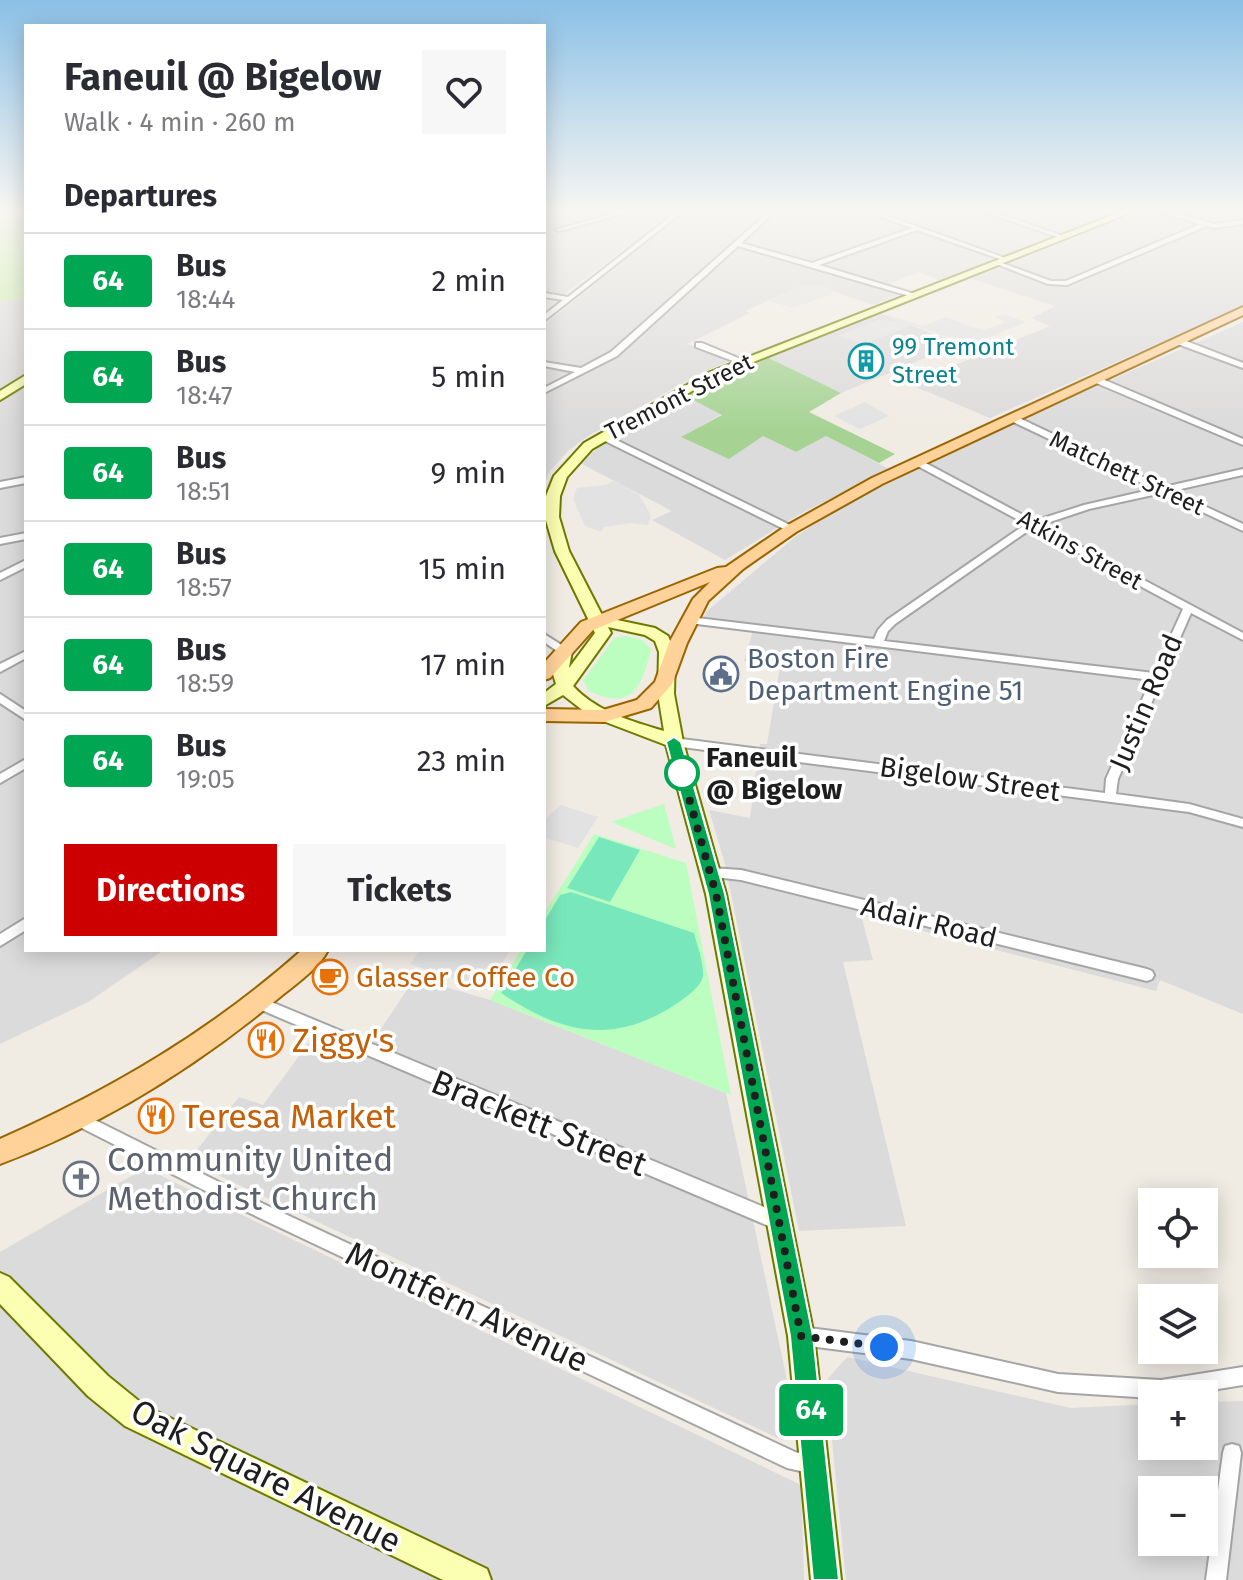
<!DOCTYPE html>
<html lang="en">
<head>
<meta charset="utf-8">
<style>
  :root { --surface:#fff; --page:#f7f7f7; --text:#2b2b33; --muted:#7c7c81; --line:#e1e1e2; --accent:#cc0001 }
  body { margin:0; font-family:"Fira Sans",sans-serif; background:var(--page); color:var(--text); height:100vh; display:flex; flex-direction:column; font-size:30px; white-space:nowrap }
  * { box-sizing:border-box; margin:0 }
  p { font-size:26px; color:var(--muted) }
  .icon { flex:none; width:44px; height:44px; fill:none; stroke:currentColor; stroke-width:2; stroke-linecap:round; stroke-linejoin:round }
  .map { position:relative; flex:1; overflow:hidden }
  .sheet { position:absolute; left:24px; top:24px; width:522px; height:928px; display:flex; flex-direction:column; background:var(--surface); border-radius:0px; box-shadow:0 4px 20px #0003 }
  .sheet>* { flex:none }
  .badge { padding:0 16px; border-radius:6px; font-size:28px; line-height:52px }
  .tools { position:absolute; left:1138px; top:1188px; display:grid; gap:16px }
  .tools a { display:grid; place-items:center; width:80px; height:80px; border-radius:0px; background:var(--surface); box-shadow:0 4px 20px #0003; font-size:40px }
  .you { position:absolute; width:40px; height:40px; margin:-20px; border:6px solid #fff; border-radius:50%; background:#1a73e8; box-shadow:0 0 0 12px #1a73e833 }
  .map>.badge { position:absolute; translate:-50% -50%; box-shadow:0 0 0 4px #fff }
  h2 { padding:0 40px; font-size:30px; line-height:72px }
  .round { display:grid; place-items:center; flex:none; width:84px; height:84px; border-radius:0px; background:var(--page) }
  .overview { display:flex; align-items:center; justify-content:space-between; height:136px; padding:0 40px }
  h1 { font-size:38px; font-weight:700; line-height:60px }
  .action { display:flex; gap:16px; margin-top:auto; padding:16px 40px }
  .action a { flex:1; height:92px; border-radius:0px; background:var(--accent); color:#fff; font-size:32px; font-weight:700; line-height:92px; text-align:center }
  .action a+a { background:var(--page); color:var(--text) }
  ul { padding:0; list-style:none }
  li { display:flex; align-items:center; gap:24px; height:96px; padding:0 40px; border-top:2px solid var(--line) }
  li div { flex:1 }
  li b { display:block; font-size:30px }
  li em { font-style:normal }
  li .badge { min-width:88px; font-weight:700; text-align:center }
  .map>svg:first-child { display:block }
  .residential { fill:#dcdbdb; fill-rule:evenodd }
  .grass { fill:#c9efa4 }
  .forest { fill:#a6d394 }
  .park { fill:#bbfec0 }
  .pitch { fill:#79e7bc }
  .parking { fill:#e2e2e2 }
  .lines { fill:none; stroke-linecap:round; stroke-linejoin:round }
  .street-casing { stroke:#a5a5a5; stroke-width:4 }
  .secondary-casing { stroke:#6d7a00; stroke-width:4 }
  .primary-casing { stroke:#986500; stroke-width:4 }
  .street { fill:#fff; fill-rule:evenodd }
  .secondary { fill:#fbffb2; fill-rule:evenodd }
  .primary { fill:#ffd299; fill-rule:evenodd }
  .line { fill:#00a651; stroke:#fff; stroke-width:2 }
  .walk { stroke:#1e1e1e; stroke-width:8; stroke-dasharray:0 14.4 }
  .stop-dot { fill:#fff; stroke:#00a651; stroke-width:4 }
  .labels { text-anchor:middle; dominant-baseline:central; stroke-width:7; stroke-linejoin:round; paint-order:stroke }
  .far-culture-label { font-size:24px; fill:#0d838f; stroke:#fff; text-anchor:start }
  .far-street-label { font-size:24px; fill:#1e1e1e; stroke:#fff }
  .service-label { font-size:28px; fill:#4e5e75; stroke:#fff; text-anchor:start }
  .street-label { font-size:28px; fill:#1e1e1e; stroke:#fff }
  .stop-label { font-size:28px; font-weight:bold; fill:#1e1e1e; stroke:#fff; text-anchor:start }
  .food-label { font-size:28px; fill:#c56008; stroke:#fff; text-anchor:start }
  .near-food-label { font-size:34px; fill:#c56008; stroke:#fff; text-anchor:start }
  .near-street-label { font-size:34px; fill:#1e1e1e; stroke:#fff }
  .near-worship-label { font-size:34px; fill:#5b616d; stroke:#fff; text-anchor:start }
</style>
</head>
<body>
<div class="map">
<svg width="1243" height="1580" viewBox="0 0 1243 1580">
  <rect width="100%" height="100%" fill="#f0ebe3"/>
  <path class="residential" d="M544,209H771L733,243L901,294L873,305L816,285L796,288L745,311L750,313L687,344L733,360L701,373L588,436L568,451L550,471L544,485V325L635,252L624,249L562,296L544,292Z
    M779,209H1123L940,280L919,272L886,285L744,242Z
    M1147,209H1243V306L990,418L909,384L1050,326L1032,318L1055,306L971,279Z
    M26,298V372L0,390V301Z
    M882,314L959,344L841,393L769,358Z
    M1243,322V1014L1160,980L1156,991L861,915L873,960L843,962L906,1226L799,1231L725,864L709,810L750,818L760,744H767L780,667L744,661L755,624L704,617L706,612L795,537L845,504L1049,407Z
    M26,383V478L0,482V400Z
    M684,395L722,414L682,437L763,436L796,452L826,436L889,469L800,514L725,560L652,520L672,511L580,463L601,445Z
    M26,483V950H164L88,1002L0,1044V487Z
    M415,978L490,1000L726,1093L798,1432L782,1440L188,1161L239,1097L263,1105L310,1041L360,1060Z
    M145,1168L801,1485L804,1580H0V1252Z
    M847,1357L1071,1408L1152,1404V1446H1204V1402L1243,1401V1580H846L826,1381ZM1152,1490H1204V1542H1152Z"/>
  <path class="grass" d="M0,209H26V298L0,301Z"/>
  <path class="forest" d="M769,358L841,393L809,412L895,454L879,463L826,436L796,452L763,436L729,459L681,437L722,415L684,395Z"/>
  <path class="park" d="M627,636L642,640L651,649C642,686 633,712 589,691L583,681L614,638Z
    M664,804L676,849L611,822Z
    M594,834L686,863L731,1095L490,1000L521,950H544V914Z"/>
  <path class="pitch" d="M599,837L640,850L610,902L567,888Z
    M571,892L694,933C697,945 704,963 703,976C701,988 682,1000 673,1006C610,1046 559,1032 501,993L527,950H544V922L560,895Z"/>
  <path class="parking" d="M816,285L833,289V294L792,308L769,301L796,288Z
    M1003,314L1026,322L977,342L946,336L906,323L911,326L864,344L837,336L878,320L901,322L886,316L889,315L923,326L946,317L984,331L1005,322L995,317Z
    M865,402L889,416L860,429L834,416Z
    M614,480L639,495L651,515L648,525L630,523L604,527L601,532L585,526L573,499L577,488L606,485Z
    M561,805L598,817L578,848L544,837V820Z
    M420,950H510L486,990L410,964Z"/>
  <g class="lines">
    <g class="street-casing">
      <path id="street" d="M631,209H639L560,231L555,230Z
        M680,209H686L544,321V315L563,300L544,297V293L568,297Z
        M772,209H778L741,243L812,263L912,228L860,209H868L1008,259L1003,260L917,230L819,265L915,294L916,295L913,297L738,246L617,356L544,393V388L575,372L544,366V362L581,368L611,352Z
        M976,209H984L1066,237L1061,238Z
        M1150,209H1158L1214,224L1243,220V224L1214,228L1207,226L1067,285L1048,284L994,263L999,262L1051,281H1066L1200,224Z
        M1175,339H1181L1243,363V368L1175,343Z
        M696,343H702L748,362L741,364L696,347Z
        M1094,378H1100L1243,439V445L1094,382Z
        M1009,416H1015L1164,487L1243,469V475L1172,491L1243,524V531L1162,493L1089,509L1041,525L1243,633V640L1191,613L1118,779L1116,794L1189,804L1243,819V827L1189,812L674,746L668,742L674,738L1105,793L1106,779L1151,680L689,623L684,620L689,617L874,639L878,630L887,620L1026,524L914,464V460H920L1034,521L1084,505L1154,489L1009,420ZM1032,528L1183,609L1154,673L884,641L888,631L895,624Z
        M602,433L794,527L796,529L794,531H788L599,438L598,436Z
        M26,477V483L0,488V482Z
        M26,533V539L0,544V538Z
        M26,560V567L0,580V573Z
        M544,634L568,649L569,651L568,653H560L544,642Z
        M26,651V658L0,672V664Z
        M0,694L26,711V720L0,703Z
        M26,759V768L0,783V774Z
        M711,868L741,870L1147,969L1152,971L1154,975L1152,979L1147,981L741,880L706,876L705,873L706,870Z
        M26,918V930L0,946V934Z
        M257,996L783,1215L785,1221L783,1227L777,1229L771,1227L252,1006L250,1002L252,998Z
        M77,1111L253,1199L795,1452L821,1458L823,1465L821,1472L814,1474L787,1468L241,1209L72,1123L69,1118L72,1113Z
        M801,1327L911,1341L1058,1374L1161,1380L1243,1367V1385L1187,1394H1152V1398L1058,1392L911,1359L801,1345L795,1342L792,1336L795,1330Z
        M1232,1444L1239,1446L1241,1453L1226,1580H1206L1223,1453L1225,1446Z"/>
    </g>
    <g class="secondary-casing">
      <path id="secondary" d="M1128,209H1140L718,376L592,449L567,477L560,496L559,517L569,551L603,617L655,628L668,636L675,652L674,694L683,742L726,894L814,1336L841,1580H811L788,1336L706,894L666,745L590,716L563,695L544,706V693L556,684L552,671L558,648H570L572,651L569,668L595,633L555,551L545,517L546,496L554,476L584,443L710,372ZM608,627L645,635L655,641L659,652L658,694L664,731C631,721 597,712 573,686L611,633Z
        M26,375V384L0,400V391Z
        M0,1273L9,1277L108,1376L145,1406L487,1569L491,1580H443L125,1426L88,1396L0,1304Z"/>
    </g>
    <g class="primary-casing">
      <path id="primary" d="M1243,307V315L882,484L796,532L743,569L708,601L687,643L672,684L651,708L604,722L544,721V709L603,710L637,700L655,682L669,643L693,599L710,582L593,630L550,678L544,680V663L581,622L717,568L726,567L786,526L872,478Z
        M302,950H328C319,968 296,984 280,997C197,1066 101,1126 0,1164V1139C111,1090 211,1031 302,950Z"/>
    </g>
    <use href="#street" class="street"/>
    <use href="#secondary" class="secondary"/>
    <use href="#primary" class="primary"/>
  </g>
  <linearGradient id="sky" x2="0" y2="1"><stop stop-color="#8bc0e6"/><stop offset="0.49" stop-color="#f8f6f2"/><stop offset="1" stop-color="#f8f6f2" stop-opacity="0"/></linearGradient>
  <rect width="1243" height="430" fill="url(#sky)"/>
  <path class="line" d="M674,737L681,742L725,894L813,1336L839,1580H813L790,1336L708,894L666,742Z"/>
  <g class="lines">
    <path class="walk" d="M682,773L716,894L801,1336L884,1347"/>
  </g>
  <defs>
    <g id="building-ring" transform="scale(1.8)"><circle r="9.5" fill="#fff" stroke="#0f9aa8" stroke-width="1.5"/><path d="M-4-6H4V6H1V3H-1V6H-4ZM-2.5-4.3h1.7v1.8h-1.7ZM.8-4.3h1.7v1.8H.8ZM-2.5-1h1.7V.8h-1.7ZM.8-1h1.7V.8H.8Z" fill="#0f9aa8"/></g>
    <g id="civic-ring" transform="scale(1.8)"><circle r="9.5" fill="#fff" stroke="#5c6f8a" stroke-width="1.5"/><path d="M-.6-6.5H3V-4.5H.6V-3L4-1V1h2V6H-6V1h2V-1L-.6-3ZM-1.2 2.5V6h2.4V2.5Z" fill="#5c6f8a"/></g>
    <g id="cafe-ring" transform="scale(1.8)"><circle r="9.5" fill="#fff" stroke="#e8710a" stroke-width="1.5"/><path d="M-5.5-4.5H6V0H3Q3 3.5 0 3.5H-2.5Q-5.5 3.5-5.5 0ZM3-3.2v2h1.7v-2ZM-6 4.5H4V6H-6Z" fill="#e8710a"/></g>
    <g id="restaurant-ring" transform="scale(1.8)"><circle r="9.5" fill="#fff" stroke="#e8710a" stroke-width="1.5"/><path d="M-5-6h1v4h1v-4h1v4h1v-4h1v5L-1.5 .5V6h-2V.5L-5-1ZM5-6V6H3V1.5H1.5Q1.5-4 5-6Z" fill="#e8710a"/></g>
    <g id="church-ring" transform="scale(1.8)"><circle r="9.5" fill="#fff" stroke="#6b7280" stroke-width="1.5"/><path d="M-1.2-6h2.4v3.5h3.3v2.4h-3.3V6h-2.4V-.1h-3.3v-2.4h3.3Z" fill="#6b7280"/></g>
  </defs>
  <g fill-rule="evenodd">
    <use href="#building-ring" x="866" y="361"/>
    <use href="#civic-ring" x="721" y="674"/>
    <use href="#cafe-ring" x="330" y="977"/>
    <use href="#restaurant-ring" x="266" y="1040"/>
    <use href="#restaurant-ring" x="156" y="1116"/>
    <use href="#church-ring" x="81" y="1179"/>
  </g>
  <circle class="stop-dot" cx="682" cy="773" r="16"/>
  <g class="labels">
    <g class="far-culture-label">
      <text x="892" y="347">99 Tremont<tspan x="892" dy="28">Street</tspan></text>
    </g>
    <g class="far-street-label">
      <text transform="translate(679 397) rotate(-27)">Tremont Street</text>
      <text transform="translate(1127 473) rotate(25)">Matchett Street</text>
      <text transform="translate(1080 550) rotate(29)">Atkins Street</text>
    </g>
    <g class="service-label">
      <text x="747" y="658">Boston Fire<tspan x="747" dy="32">Department Engine 51</tspan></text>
    </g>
    <g class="street-label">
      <text transform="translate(1146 702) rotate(-67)">Justin Road</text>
      <text transform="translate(970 779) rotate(8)">Bigelow Street</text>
      <text transform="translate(929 922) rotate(14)">Adair Road</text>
    </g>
    <g class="stop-label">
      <text x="706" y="757">Faneuil<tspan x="706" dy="32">@ Bigelow</tspan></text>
    </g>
    <g class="food-label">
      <text x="356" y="977">Glasser Coffee Co</text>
    </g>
    <g class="near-food-label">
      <text x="292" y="1040">Ziggy's</text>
      <text x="182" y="1116">Teresa Market</text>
    </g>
    <g class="near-street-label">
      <text transform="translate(539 1123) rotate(22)">Brackett Street</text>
      <text transform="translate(467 1307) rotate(25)">Montfern Avenue</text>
      <text transform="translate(266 1476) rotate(27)">Oak Square Avenue</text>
    </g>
    <g class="near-worship-label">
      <text x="107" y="1159">Community United<tspan x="107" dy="39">Methodist Church</tspan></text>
    </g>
  </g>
</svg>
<div class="tools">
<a><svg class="icon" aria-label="locate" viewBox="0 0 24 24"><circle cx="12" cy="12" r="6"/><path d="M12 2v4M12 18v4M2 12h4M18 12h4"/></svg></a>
<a><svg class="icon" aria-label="layers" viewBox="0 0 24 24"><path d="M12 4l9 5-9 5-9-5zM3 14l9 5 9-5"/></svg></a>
<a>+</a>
<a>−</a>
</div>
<div class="you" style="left:884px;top:1347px"></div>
<b class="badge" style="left:811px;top:1410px;background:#00a651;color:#fff">64</b>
<section class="sheet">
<div class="overview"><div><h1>Faneuil @ Bigelow</h1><p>Walk · 4 min · 260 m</p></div><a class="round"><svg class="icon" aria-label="heart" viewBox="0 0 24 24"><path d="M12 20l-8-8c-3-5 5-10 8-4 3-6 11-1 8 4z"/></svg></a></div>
<h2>Departures</h2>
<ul>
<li><span class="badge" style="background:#00a651;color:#fff">64</span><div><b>Bus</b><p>18:44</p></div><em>2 min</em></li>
<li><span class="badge" style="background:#00a651;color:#fff">64</span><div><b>Bus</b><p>18:47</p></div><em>5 min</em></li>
<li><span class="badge" style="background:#00a651;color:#fff">64</span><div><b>Bus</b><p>18:51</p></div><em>9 min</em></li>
<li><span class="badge" style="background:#00a651;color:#fff">64</span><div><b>Bus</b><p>18:57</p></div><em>15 min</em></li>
<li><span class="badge" style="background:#00a651;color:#fff">64</span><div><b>Bus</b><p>18:59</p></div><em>17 min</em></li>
<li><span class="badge" style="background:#00a651;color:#fff">64</span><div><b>Bus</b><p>19:05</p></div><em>23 min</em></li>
</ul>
<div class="action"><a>Directions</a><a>Tickets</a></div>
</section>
</div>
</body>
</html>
